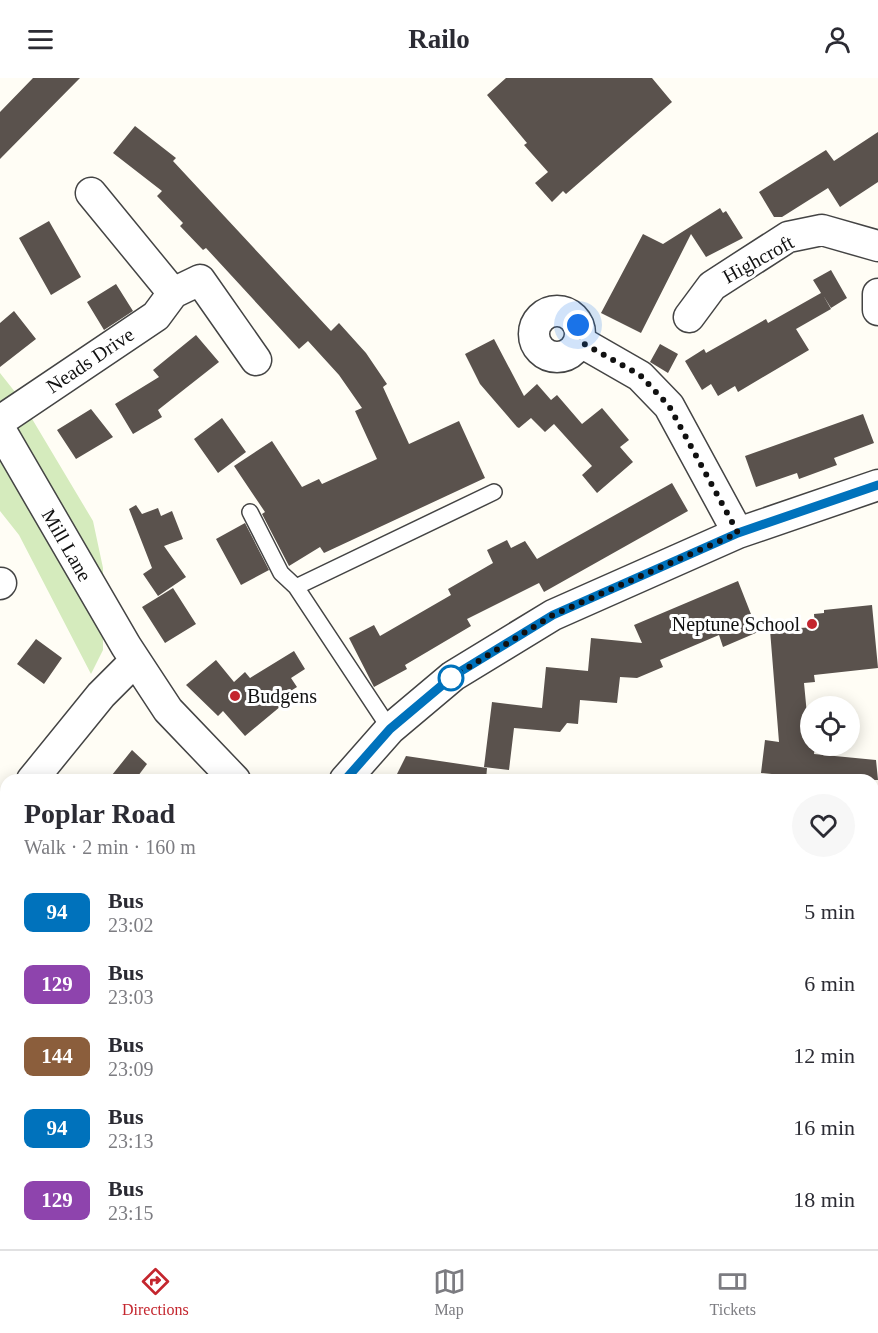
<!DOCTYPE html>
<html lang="en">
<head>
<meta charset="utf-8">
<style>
  :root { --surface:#fff; --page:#f7f7f7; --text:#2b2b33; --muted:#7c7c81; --line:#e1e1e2; --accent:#c4262e }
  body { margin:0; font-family:Georgia,serif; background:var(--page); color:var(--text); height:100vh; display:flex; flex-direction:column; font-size:22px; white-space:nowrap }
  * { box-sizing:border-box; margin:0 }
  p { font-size:20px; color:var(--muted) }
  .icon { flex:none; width:33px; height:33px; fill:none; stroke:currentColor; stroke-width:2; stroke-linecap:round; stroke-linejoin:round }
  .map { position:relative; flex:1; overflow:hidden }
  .details { position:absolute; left:0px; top:696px; width:879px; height:476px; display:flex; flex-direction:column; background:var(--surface); border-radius:18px 18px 0 0; box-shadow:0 3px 15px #0003 }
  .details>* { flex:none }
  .badge { padding:0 12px; border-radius:9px; font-size:21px; line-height:39px }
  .tools { position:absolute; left:800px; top:618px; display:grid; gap:12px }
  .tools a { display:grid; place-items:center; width:60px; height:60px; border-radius:50%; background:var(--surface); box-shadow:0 3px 15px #0003; font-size:30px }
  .you { position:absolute; width:30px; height:30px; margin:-15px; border:4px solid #fff; border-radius:50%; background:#1a73e8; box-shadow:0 0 0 9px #1a73e833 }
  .map>.badge { position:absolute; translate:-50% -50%; box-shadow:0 0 0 3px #fff }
  .round { display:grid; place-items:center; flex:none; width:63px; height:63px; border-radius:32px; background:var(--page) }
  .headline { display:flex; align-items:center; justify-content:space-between; height:102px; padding:0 24px }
  h1 { font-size:28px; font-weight:600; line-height:45px }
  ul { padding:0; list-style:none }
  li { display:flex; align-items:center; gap:18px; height:72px; padding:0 24px }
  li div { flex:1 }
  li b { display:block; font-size:22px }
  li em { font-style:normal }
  li .badge { min-width:66px; font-weight:700; text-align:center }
  header { display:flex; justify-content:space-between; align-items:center; height:78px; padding:0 24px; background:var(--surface); font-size:27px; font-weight:600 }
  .tab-bar { display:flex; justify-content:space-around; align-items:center; height:84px; border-top:2px solid var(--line); background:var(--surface); font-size:16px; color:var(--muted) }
  .tab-bar a { display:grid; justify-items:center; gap:3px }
  .tab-bar .selected { color:var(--accent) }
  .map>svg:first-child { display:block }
  .green { fill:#d5ebbd }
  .building { fill:#5a524d }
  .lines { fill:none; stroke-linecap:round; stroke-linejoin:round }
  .service-casing { stroke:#444; stroke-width:18 }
  .minor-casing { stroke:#444; stroke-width:33 }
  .service { stroke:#fff; stroke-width:15 }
  .minor { stroke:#fff; stroke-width:30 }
  .line-casing { stroke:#fff; stroke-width:14 }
  .line { stroke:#0072bc; stroke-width:9 }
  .walk { stroke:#111; stroke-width:6; stroke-dasharray:0 10.8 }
  .poi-dot { fill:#c4262e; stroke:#fff; stroke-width:2 }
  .stop-dot { fill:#fff; stroke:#0072bc; stroke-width:3 }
  .labels { text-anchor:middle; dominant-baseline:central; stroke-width:6; stroke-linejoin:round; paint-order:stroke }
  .street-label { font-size:20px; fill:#111; stroke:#fff }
  .poi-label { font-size:20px; fill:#111; stroke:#fff; text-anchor:end }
</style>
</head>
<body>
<header><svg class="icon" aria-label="menu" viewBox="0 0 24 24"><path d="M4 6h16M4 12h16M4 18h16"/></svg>Railo<svg class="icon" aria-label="person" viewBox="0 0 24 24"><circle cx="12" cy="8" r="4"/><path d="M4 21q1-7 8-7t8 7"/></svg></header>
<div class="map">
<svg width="878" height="1171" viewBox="0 0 878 1171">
  <rect width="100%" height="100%" fill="#fffdf5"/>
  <path class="green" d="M0,295L19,319L93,443L103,490V572L91,596L19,457L0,433Z
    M873,1002L878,1013V1086L873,1080Z"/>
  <path class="building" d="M33,0H80L0,81V34Z
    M506,0H652L672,24L566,116L563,113L552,124L535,105L548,94L524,67L527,65L487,17Z
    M135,48L176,80L173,83L331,253L339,245L366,275L387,306L383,309L409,366L459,343L485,400L324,475L320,469L289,488L262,436L265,434L234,388L272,363L302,409L319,401L322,406L377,381L355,333L362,330L339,297L308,263L299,271L206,170L203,172L180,148L183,145L157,118L162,113L113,75Z
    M878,54V104L840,129L828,110L782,139H774L759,114L826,72L834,83Z
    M720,130L723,135L726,133L743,160L706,179L691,156L641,255L601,235L643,156L663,166Z
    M49,143L81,199L51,217L19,160Z
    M831,192L847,220L831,230L823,217L831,231L796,251L809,272L738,314L735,308L718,318L711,306L702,312L685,283L704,271L706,275L766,241L768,245L821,215L813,202Z
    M116,206L133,233L104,252L87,224Z
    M14,233L36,261L0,289V245Z
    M196,257L219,284L158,332L162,339L133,356L115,326L159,299L153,292Z
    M494,261L524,318L537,306L551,322L557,317L582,346L602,330L629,362L620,369L633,384L597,415L582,397L592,388L554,346L545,354L531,340L519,350L517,349L480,306L465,276Z
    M660,266L678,276L668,295L650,284Z
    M91,331L113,359L76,381L57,352Z
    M863,336L874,365L834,380L837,387L799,401L797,395L756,409L745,378Z
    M222,340L246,374L218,395L194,361Z
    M672,405L688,433L544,514L539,505L467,541L471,548L405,587L407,591L374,609L349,560L374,547L380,558L451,517L448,511L493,485L487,472L507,462L511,470L525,463L537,481Z
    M136,427L142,436L158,430L161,438L172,433L183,461L164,468L186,499L158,518L143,496L152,490L129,431Z
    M245,445L269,492L241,507L216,461Z
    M738,503L758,554L723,569L719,557L660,582L663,589L637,600L620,599L617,625L580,622L578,646L567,645L560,654L514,650L509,692L484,689L492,624L542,630L546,589L588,593L591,560L642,565L634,547Z
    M173,510L196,546L165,565L142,529Z
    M872,527L878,590L814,597L815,604L804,605L810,668H815L814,676L876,682L878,702H830L761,695L765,662L779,664L770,552L815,549L814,536L824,535V532Z
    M36,561L62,580L44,606L17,586Z
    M294,573L305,591L291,600L297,609L276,622L281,628L245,658L223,633L218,638L186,607L216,582L234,604L245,594L250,600Z
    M132,672L147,686L135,702H108Z
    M406,678L487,690L486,702H394Z"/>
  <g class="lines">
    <g class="service-casing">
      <path id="service" d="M250,434L281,495L296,509L390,651
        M296,509L494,414
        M0,1153L6,1146"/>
    </g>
    <g class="minor-casing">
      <path id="minor" d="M173,215L200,202L256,282
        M878,216V232
        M534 256a23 23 0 1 1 46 0a23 23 0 1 1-46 0Z
        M689,239L712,208L788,159L822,152L878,168
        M579,263L640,298L669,328L738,455
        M0,343L156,238L173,215L91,115
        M0,351L126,568L168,632L235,702
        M0,506L1,505
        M32,702L101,617L135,583
        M345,702L390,651L453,598L553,537L738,455L878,407
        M0,742L6,734
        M873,775L878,776
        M873,953L878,946
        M873,1117L878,1124
        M281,1166L293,1171
        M868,1171L878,1165"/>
    </g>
    <use href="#service" class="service"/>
    <use href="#minor" class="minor"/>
  </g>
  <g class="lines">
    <g class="line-casing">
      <path id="line" d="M345,702L390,651L453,598L553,537L738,455L878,407"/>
    </g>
    <use href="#line" class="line"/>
    <path class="walk" d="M451,600L553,537L738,455L669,328L640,297L579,263L578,247"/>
  </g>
  <g class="poi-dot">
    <circle cx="812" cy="546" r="6"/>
    <circle cx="235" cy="618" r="6"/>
  </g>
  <circle class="stop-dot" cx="451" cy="600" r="12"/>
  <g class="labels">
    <g class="street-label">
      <text transform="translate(758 181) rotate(-29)">Highcroft</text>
      <text transform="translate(90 282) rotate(-34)">Neads Drive</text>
      <text transform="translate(67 467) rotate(60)">Mill Lane</text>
    </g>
    <g class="poi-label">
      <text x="800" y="546">Neptune School</text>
      <text x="247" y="618" text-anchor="start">Budgens</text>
    </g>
  </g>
</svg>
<div class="tools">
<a><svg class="icon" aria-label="locate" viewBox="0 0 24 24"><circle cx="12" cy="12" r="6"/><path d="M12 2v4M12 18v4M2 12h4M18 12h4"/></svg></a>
</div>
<div class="you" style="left:578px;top:247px"></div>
<section class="details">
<div class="headline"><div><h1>Poplar Road</h1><p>Walk · 2 min · 160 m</p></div><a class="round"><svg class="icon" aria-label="heart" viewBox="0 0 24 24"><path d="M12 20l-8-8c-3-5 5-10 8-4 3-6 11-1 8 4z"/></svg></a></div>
<ul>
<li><span class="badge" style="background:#0072bc;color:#fff">94</span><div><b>Bus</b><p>23:02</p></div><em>5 min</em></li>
<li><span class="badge" style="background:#8e44ad;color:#fff">129</span><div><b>Bus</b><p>23:03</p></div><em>6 min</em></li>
<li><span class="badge" style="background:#8b5e3c;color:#fff">144</span><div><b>Bus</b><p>23:09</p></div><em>12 min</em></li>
<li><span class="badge" style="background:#0072bc;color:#fff">94</span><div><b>Bus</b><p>23:13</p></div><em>16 min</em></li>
<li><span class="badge" style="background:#8e44ad;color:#fff">129</span><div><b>Bus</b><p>23:15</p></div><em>18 min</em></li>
</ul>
</section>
</div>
<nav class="tab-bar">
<a class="selected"><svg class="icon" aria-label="directions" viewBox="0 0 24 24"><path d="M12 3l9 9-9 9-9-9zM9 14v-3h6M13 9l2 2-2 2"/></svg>Directions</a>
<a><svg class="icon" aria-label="map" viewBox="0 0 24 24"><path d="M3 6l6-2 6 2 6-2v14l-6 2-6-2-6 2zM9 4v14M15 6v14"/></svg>Map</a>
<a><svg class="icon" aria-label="tickets" viewBox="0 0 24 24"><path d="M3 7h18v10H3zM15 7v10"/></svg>Tickets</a>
</nav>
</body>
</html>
